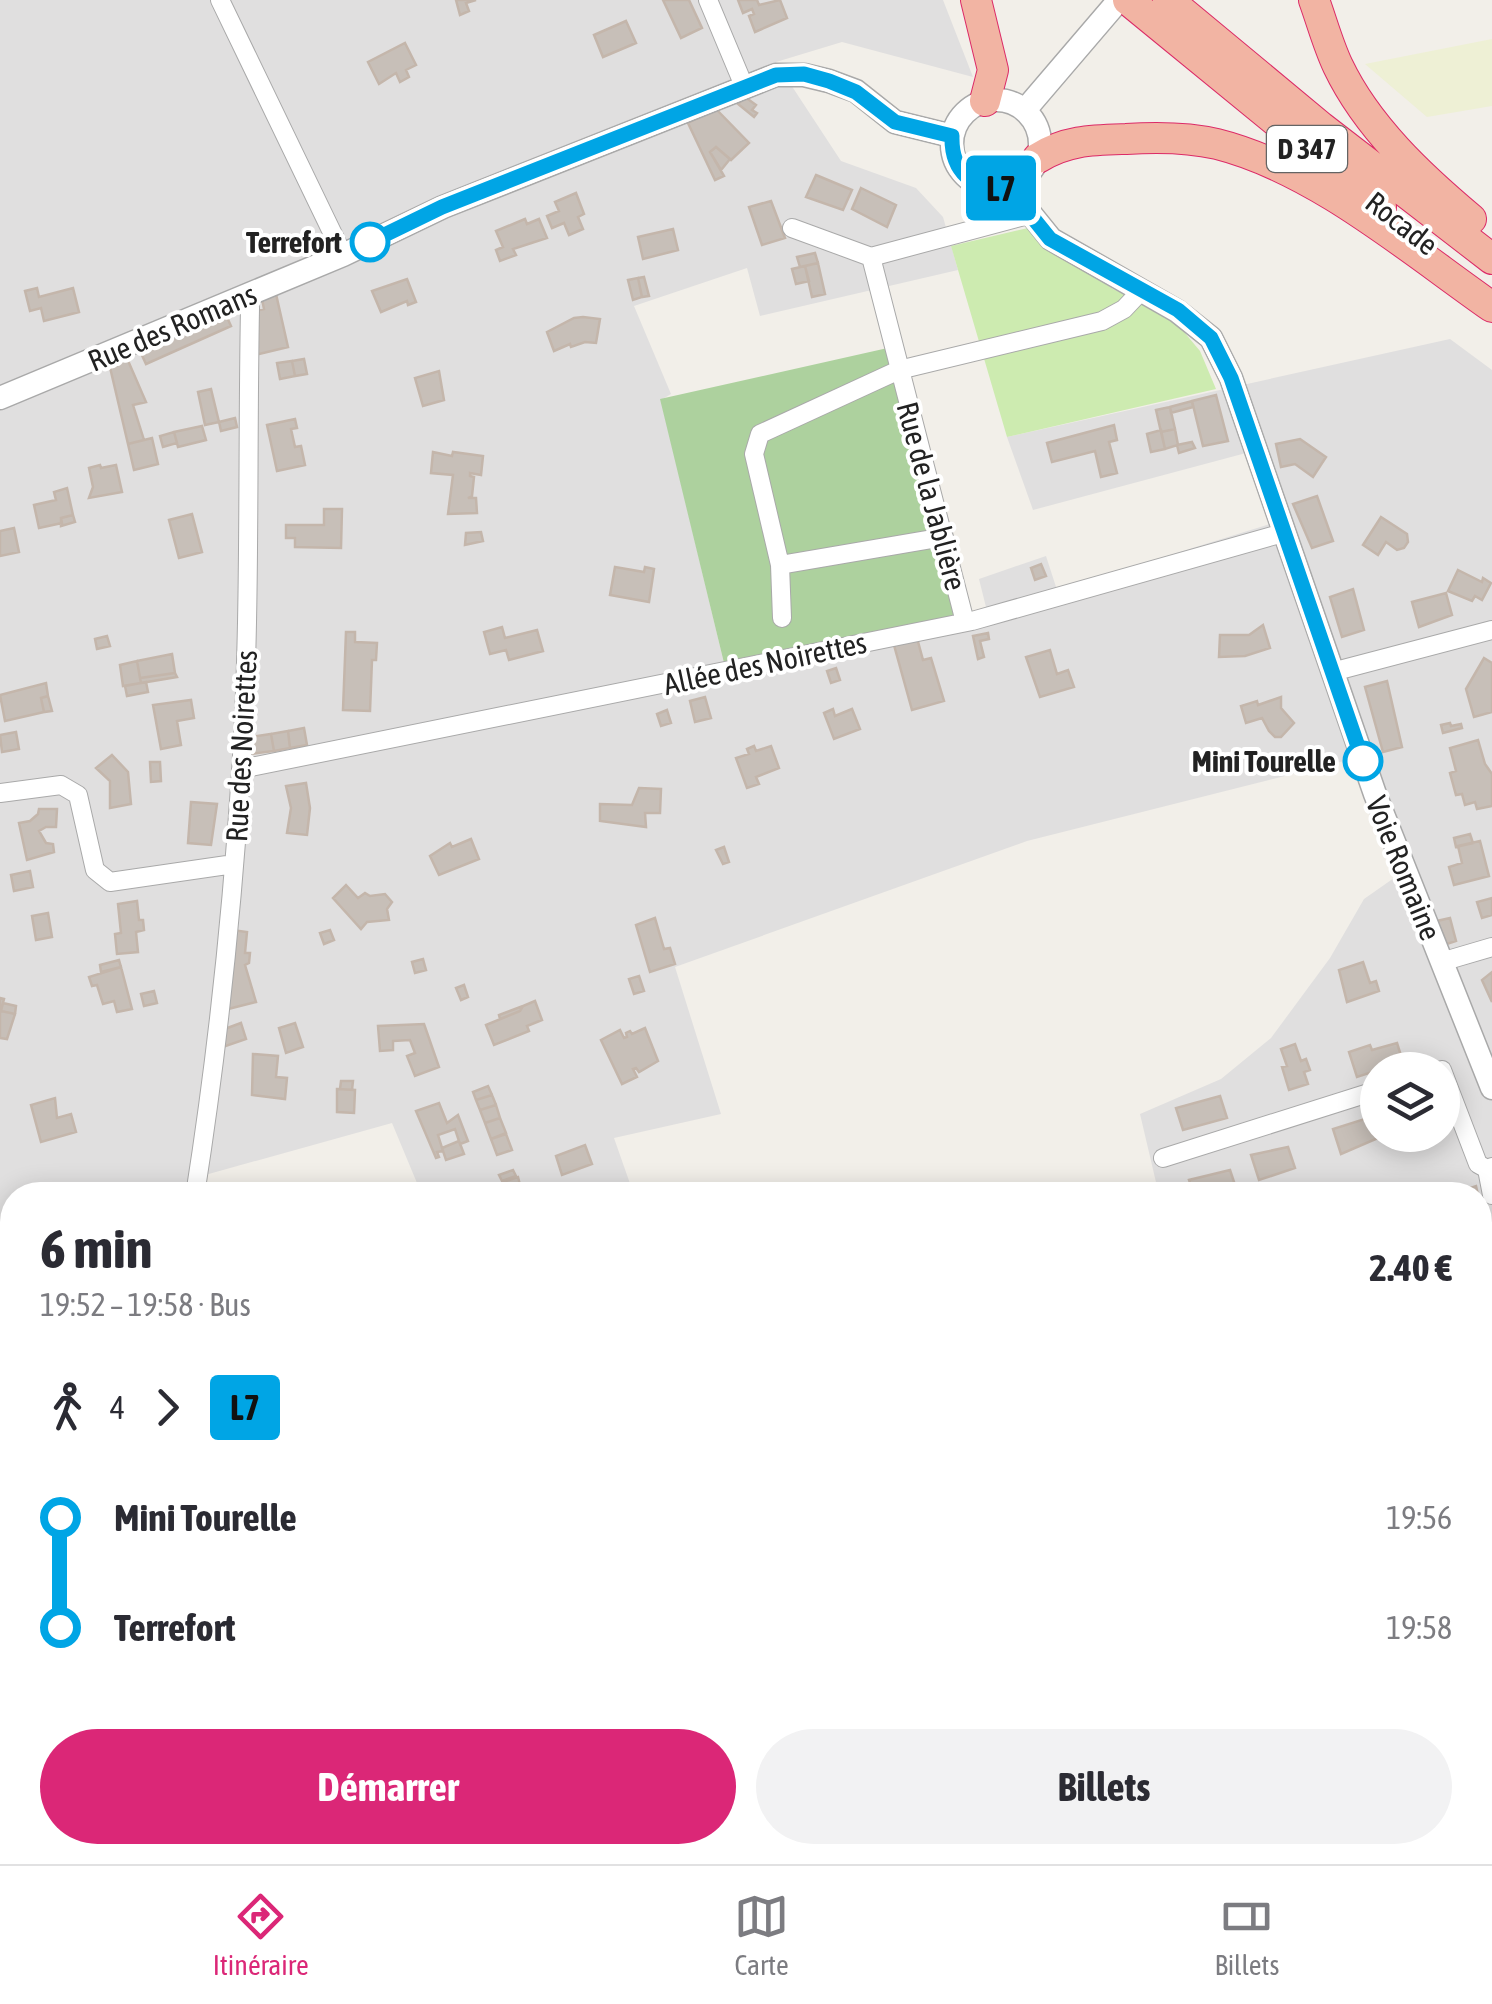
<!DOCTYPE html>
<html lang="fr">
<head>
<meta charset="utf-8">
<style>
  :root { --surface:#fff; --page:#f2f2f3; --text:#2b2b33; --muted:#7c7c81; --line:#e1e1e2; --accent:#db2777 }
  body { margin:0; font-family:"Asap Condensed",sans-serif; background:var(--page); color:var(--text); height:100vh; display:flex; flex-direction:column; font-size:38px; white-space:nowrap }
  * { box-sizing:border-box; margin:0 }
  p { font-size:32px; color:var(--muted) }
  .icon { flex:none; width:55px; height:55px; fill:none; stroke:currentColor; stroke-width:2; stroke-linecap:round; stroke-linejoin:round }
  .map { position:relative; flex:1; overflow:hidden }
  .sheet { position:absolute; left:0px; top:1182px; width:1492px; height:682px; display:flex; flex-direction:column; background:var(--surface); border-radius:40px 40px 0 0; box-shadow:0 5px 25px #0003 }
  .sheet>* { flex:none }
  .badge { padding:0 20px; border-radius:8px; font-size:35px; line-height:65px }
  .tools { position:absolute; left:1360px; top:1052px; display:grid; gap:20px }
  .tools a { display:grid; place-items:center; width:100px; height:100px; border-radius:50%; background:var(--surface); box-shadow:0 5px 25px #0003; font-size:50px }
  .map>.badge { position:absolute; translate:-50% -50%; box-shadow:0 0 0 5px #fff }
  .legs { display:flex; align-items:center; gap:15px; height:110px; padding:0 40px; font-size:32px }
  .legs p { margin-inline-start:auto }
  .overview { display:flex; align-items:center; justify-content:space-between; height:170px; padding:0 40px }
  h1 { font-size:55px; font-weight:700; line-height:75px }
  .primary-button { display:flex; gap:20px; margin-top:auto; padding:20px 40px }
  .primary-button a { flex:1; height:115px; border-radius:60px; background:var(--accent); color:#fff; font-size:40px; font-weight:700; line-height:115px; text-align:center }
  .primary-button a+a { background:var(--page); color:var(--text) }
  ul { padding:0 40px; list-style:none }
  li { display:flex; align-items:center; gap:35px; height:110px; font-size:38px }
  li i { display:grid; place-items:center; width:15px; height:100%; margin:0 12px; background:currentColor }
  li i::after { content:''; width:25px; height:25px; margin:-12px; border:8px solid; border-radius:50%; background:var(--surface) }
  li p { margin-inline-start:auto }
  li:first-child i { background:linear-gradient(#0000 50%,currentColor 0) }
  li:last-child i { background:linear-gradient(currentColor 50%,#0000 0) }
  .tab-bar { display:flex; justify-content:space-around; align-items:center; height:140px; border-top:2px solid var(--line); background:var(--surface); font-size:28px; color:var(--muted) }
  .tab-bar a { display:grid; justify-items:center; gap:5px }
  .tab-bar .selected { color:var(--accent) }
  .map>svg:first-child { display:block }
  .residential { fill:#e0dfdf; fill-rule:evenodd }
  .farmland { fill:#eef0d5 }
  .grass { fill:#cdebb0 }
  .forest { fill:#add19e }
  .building { fill:#c7bfb8; stroke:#c4b6ab; stroke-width:2.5 }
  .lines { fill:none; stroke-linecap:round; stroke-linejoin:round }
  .minor-casing { stroke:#a9a9a9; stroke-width:20 }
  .tertiary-casing { stroke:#a9a9a9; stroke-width:25 }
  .trunk-casing { stroke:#dc2a67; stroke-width:32 }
  .minor { stroke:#fff; stroke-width:18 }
  .tertiary { stroke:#fff; stroke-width:22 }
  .trunk { stroke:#f2b4a3; stroke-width:30 }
  .line-1-casing { stroke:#fff; stroke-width:22 }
  .line-1 { stroke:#00a5e5; stroke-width:15 }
  .stop-1-dot { fill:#fff; stroke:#00a5e5; stroke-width:5 }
  .labels { text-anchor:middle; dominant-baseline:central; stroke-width:8; stroke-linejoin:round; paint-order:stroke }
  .shield { fill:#fff; stroke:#646464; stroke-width:2.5 }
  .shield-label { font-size:28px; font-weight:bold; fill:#222 }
  .street-label { font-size:30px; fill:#222; stroke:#fff }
  .stop-label { font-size:30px; font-weight:bold; fill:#222; stroke:#fff; text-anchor:end }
</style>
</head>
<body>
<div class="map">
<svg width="1492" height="1864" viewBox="0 0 1492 1864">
  <rect width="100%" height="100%" fill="#f2efe9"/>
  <path class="residential" d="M0,0H943L973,77L842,42L776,62L841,161L916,188L943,217L958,270L760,316L747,268L634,306L671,394L661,400L724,663L987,611L979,579L1046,556L1057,590L1270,524L1246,453L1033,510L1007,437L1450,339L1492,370V1772L1480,1771V1195H1159L1140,1114L1221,1079L1271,1038L1330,958L1364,899L1394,878L1390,833L1352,759L1027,841L675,967L721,1114L614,1138L634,1195H422L392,1123L198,1177L195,1195H12V1336L0,1339ZM1378,1070H1442V1135H1378Z
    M1480,1843H1492V1864H1431V1853L1480,1852Z"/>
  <path class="farmland" d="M1492,39V106L1427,117L1365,64Z"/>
  <path class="grass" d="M1028,228L1113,289L1169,314L1200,351L1216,389L1007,437L951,246Z"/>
  <path class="forest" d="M901,345L972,615L724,663L660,399Z
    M0,1559L12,1561V1852H637V1864H0Z"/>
  <path class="building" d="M456,0H476L466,3L469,11L460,15Z
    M663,0H689L702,28L681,38Z
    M738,0H757L759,5L780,0L787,18L755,32L749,16L754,14L752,9L743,13Z
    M626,21L636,43L603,57L594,35Z
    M405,43L416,65L406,70L409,77L400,82L396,73L379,84L368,62Z
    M745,97L756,105L752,110L757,113L754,117L738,104Z
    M716,109L749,143L731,160L716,147L710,152L724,176L715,180L688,123Z
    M716,147L730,159L721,170L710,152Z
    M816,175L852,190L843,210L806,197Z
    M861,188L896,205L887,227L852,209Z
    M576,193L584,214L578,217L583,229L569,235L564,223L552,228L547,216L559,211L555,202Z
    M771,201L785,238L762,245L749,207Z
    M525,219L527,224L539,219L547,238L513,249L516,255L500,261L496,250L503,247L496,231Z
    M673,229L678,250L643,259L638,237Z
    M815,253L818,263L800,267L797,257Z
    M818,263L825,294L812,297L805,266Z
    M805,266L809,281L796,284L792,269Z
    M644,277L649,296L642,297L638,278Z
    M638,278L642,297L633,300L628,280Z
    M407,279L416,302L408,305L407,301L381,312L372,291Z
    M37,288L39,297L73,288L79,312L44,321L41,308L30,311L25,291Z
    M276,294L288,347L255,355V311L264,309L262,299Z
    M226,315L231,326L146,364L140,351Z
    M583,317L600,319L596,343L585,342L571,347L570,344L554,351L547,332L574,318Z
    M126,356L146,402L133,405L144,440L128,444L109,363Z
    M304,359L307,374L295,376L292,361Z
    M292,361L295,376L280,379L277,363Z
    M439,371L444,400L423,406L415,378Z
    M211,389L219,422L205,425L198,392Z
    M1216,395L1228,441L1203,446L1192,401Z
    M1192,401L1193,407L1171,413L1170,407Z
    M1170,407L1175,429L1161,432L1156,410Z
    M235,418L237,427L221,431L219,422Z
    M295,419L297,428L291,429L295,447L301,446L305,465L277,471L267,425Z
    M1114,425L1117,440L1109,442L1117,473L1101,477L1095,451L1052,462L1047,443Z
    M202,426L206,440L178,447L174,432Z
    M1175,429L1178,445L1165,449L1161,432Z
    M1161,430L1165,449L1151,452L1147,434Z
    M174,432L177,443L163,447L160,436Z
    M152,438L158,464L134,470L128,444Z
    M1300,439L1326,457L1313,477L1295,464L1281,467L1276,444Z
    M1192,442L1195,448L1179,453L1177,445Z
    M433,452L452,456L453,452L483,456L481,475L470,473V476L474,477L472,496L468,498H476L477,513L448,514L453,475L431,473Z
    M100,465L101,468L116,465L122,492L89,498L93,487L89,468Z
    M67,488L73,515L61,518L62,523L39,528L34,505L56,500L54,492Z
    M1317,496L1333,541L1312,548L1293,504Z
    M324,509H342L341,548L295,547V538H286V525H324Z
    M192,514L202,552L179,558L169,520Z
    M73,515L75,522L61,526V518Z
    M1381,517L1407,534L1408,542L1404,548L1397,550L1386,542L1378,555L1363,545Z
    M14,528L19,552L0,556V531Z
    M481,532L483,541L465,545L466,533Z
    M1041,564L1046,576L1035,580L1031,568Z
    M615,567L644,572L645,567L654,569L649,602L610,595Z
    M1458,570L1482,582L1483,578L1491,583L1482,600L1475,596L1472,601L1448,591Z
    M1353,589L1364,630L1342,637L1330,597Z
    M1446,593L1452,615L1419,627L1412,602Z
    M1263,625L1270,648L1245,656L1219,657L1220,635H1249Z
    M502,627L505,638L537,630L543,651L509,660L506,650L490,654L484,632Z
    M346,632H355V642L377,643L376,660H372L370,711L343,710Z
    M988,633L989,639L980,641L984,657L978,659L973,636Z
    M107,636L110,646L97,649L95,639Z
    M917,638L923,660L931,658L944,701L912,710L894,645Z
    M1050,650L1057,674L1068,670L1074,687L1040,697L1026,657Z
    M172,654L175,673L140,678L137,661Z
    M1484,658L1492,663V712L1474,717L1466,689Z
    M137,661L141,683L123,686L120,665Z
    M836,668L840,680L831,683L827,671Z
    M175,673L177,677L141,683L140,678Z
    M1387,681L1402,747L1383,752L1365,687Z
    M146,682L148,692L127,696L125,686Z
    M46,683L48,696L41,698L44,712L5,721L0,695Z
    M48,696L52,711L44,712L41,698Z
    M705,697L711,718L695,722L690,701Z
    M1281,697V708L1294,723L1281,737H1275L1269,731L1262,718L1246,723L1241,706L1257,701L1258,705Z
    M191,700L194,718L177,721L181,745L161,749L153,705Z
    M833,709L835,716L852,709L860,729L834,739L824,713Z
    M667,710L671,723L661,726L657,714Z
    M1450,723L1451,726L1461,724L1462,728L1443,733L1441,725Z
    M304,728L307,745L290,748L288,731Z
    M288,731L290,748L274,751L271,734Z
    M16,732L19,749L2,752L0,735Z
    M271,734L274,751L250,754L251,737Z
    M1478,740L1485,764L1492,774V806L1477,809L1475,802L1465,805L1462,794L1456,795L1450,773L1456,771L1450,748Z
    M754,746L756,751L771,746L779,768L756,777L759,784L747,788L736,758L749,754L747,749Z
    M112,755L128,772L131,804L110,808V781L96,768Z
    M150,762H160L161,781L151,782Z
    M306,783L310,808L307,835L287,833L291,808L286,786Z
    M639,788L661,789L660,813H645L646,827L600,821V804L632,805Z
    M191,802L217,804L211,845L188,843Z
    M39,809H57L56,827H46L39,831L46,843L53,844L54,852L27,860L19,823L30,821L38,814Z
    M1470,834L1473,843L1456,847L1454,838Z
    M471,839L479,859L439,875L430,856L450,843L452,847Z
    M1480,841L1489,876L1454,885L1449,867L1462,863L1458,846Z
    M724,847L729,862L723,864L716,850Z
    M30,871L33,887L14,891L11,875Z
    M346,885L358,898L365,893L370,896L385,894L392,902L387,909L389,920L367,922L361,929L333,898Z
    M1492,898V915L1482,918L1477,902Z
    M137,901L139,920H143L144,930L136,932L138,952L117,954L115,934L121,933L118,904Z
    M48,913L52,937L36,940L32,916Z
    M655,918L664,949L670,948L675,964L650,972L636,925Z
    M1450,918L1456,941L1447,944L1437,921Z
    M232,930L247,932L245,953H250L249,963L245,965L256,1002L224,1010Z
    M330,930L334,940L324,944L320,933Z
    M423,959L426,970L415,973L412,962Z
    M119,960L121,967L101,972L100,965Z
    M1363,962L1370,983L1376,981L1379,991L1347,1002L1339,970Z
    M121,967L132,1009L117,1012L114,1001L103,1004L97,985L92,986L89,977Z
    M1492,972V1002L1482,980Z
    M639,976L644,991L634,994L629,979Z
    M464,985L468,997L461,1000L456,988Z
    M154,991L157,1003L144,1006L141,994Z
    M0,998L4,999L1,1011L15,1014L7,1039L0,1038Z
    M535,1001L542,1020L527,1026L529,1031L494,1045L486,1025L520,1011L523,1006Z
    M3,1003L16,1006L15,1014L1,1011Z
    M523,1006L520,1011L500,1019L499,1015Z
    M241,1023L246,1039L220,1048L222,1030Z
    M295,1023L303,1047L286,1053L279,1028Z
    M424,1024L439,1067L415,1076L407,1056L415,1053L410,1040L393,1041V1050L380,1051L378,1026Z
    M645,1028L658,1061L639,1072L636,1068L633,1069L637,1077L622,1084L601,1040L620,1030L624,1038L627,1037L626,1033L630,1031L632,1034Z
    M1397,1043L1403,1062L1357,1077L1349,1052L1370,1045L1372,1050Z
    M1295,1044L1301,1061L1306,1059L1310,1070L1304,1072L1308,1084L1289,1090L1282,1067L1287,1066L1281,1049Z
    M253,1054L278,1056L276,1077L287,1078L285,1099L252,1095Z
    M341,1081H353L352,1090L340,1089Z
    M488,1086L492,1095L476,1100L473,1092Z
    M337,1089L355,1090L354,1113L337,1112Z
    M492,1095L496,1105L480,1110L476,1100Z
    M1220,1096L1227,1118L1183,1130L1176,1108Z
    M55,1098L57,1118L71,1114L76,1132L41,1142L31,1105Z
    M439,1103L447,1123L458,1115L468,1141L460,1144L455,1129L438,1135L443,1151L437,1152L439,1157L436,1158L416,1111Z
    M496,1105L500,1118L485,1123L480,1110Z
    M1371,1117L1378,1138L1341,1154L1333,1129Z
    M500,1118L506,1133L491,1139L485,1123Z
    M506,1134L512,1150L497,1155L491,1139Z
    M459,1141L464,1154L446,1160L442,1148Z
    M585,1145L592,1164L562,1175L556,1156Z
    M1288,1147L1295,1168L1259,1180L1251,1155Z
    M513,1170L516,1176L502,1181L499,1175Z
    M1230,1170L1237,1191L1223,1195H1194L1189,1180Z
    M518,1177L520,1185L506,1190L503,1182Z
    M1476,1186L1478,1195H1449Z
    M1491,1255L1492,1292L1480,1296V1259Z
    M1480,1483L1492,1493V1539L1481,1532L1480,1525Z
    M1492,1597V1628L1482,1631L1480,1613L1491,1611L1487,1609L1485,1598Z
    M1428,1852H1442V1859L1461,1860V1864L1428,1862Z"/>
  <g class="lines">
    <g class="minor-casing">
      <path id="minor" d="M220,0L343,255
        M708,0L744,86
        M792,228L871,257L1028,215
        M871,257L965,622
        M780,565L944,537
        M782,618L780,565L754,454L760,434L899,370L1102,321L1124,309L1141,291
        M1332,672L1492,630
        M241,769L972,621L1283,533
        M0,793L61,785L78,795L95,870L110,882L234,864
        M1441,962L1492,947
        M1442,1070L1478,1164L1487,1169L1492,1167
        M1163,1158L1378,1090
        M1487,1169L1492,1195
        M195,1195C217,1055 232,913 241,772C251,617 247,462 250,308L246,295
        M1480,1235L1492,1231
        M1480,1569L1492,1566"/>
    </g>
    <g class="tertiary-casing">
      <path id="tertiary" d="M952 144a44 44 0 1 1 88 0a44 44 0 1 1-88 0Z
        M1025,110L1119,0
        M1009,187L1051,239L1177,311L1211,338L1231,378L1375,794L1492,1088
        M0,398L343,255L443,207L776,75H804L829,81L856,91L895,122L952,136"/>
    </g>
    <g class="trunk-casing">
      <path id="trunk" d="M976,0L993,70L985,101
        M1128,0L1381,207
        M1168,0L1321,127L1492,259
        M1314,0C1322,22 1328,45 1338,66C1367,127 1421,177 1471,219
        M1038,158C1066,140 1093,140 1126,139C1156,137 1187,137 1217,144C1316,169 1409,249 1492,307"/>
    </g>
    <use href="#minor" class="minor"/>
    <use href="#tertiary" class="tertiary"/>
    <use href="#trunk" class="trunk"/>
  </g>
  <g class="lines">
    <g class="line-1-casing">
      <path id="line-1" d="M370,242L442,207L776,75L804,74L829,81L856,92L895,122L952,136C951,171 973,192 1008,187L1050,239L1178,310L1211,338L1231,378L1363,761"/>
    </g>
    <use href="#line-1" class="line-1"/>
  </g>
  <g class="stop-1-dot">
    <circle cx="370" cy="242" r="18"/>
    <circle cx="1363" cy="761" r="18"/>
  </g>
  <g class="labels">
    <rect class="shield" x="1267" y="126" width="80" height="46" rx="8"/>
    <g class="shield-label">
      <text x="1307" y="149">D 347</text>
    </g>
    <g class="street-label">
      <text transform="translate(1402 223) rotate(38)">Rocade</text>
      <text transform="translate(172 327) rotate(-23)">Rue des Romans</text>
      <text transform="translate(932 496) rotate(75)">Rue de la Jablière</text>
      <text transform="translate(765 663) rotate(-12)">Allée des Noirettes</text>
      <text transform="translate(241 746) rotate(-87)">Rue des Noirettes</text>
      <text transform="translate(1404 868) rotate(68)">Voie Romaine</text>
    </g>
    <g class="stop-label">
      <text x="342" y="242">Terrefort</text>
      <text x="1336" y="761">Mini Tourelle</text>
    </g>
  </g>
</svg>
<div class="tools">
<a><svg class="icon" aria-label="layers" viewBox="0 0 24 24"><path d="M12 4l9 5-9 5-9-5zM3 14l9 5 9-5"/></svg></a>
</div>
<b class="badge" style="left:1001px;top:188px;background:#00a5e5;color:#111">L7</b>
<section class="sheet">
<div class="overview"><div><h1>6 min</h1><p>19:52 – 19:58 · Bus</p></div><b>2.40 €</b></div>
<div class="legs"><svg class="icon" aria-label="walk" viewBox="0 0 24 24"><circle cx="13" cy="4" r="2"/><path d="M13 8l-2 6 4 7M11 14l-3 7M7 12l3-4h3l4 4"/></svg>4<svg class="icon" aria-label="forward" viewBox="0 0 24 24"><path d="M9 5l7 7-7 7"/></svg><b class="badge" style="background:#00a5e5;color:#111">L7</b></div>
<ul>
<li><i style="color:#00a5e5"></i><b>Mini Tourelle</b><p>19:56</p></li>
<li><i style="color:#00a5e5"></i><b>Terrefort</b><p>19:58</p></li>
</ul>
<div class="primary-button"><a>Démarrer</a><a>Billets</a></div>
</section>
</div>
<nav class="tab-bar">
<a class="selected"><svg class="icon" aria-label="directions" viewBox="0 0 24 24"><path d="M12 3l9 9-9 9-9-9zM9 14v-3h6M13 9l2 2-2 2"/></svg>Itinéraire</a>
<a><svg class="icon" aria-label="map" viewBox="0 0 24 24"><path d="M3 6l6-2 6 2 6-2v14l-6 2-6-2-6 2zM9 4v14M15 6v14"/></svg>Carte</a>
<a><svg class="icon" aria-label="tickets" viewBox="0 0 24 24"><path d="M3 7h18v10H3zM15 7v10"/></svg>Billets</a>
</nav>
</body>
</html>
